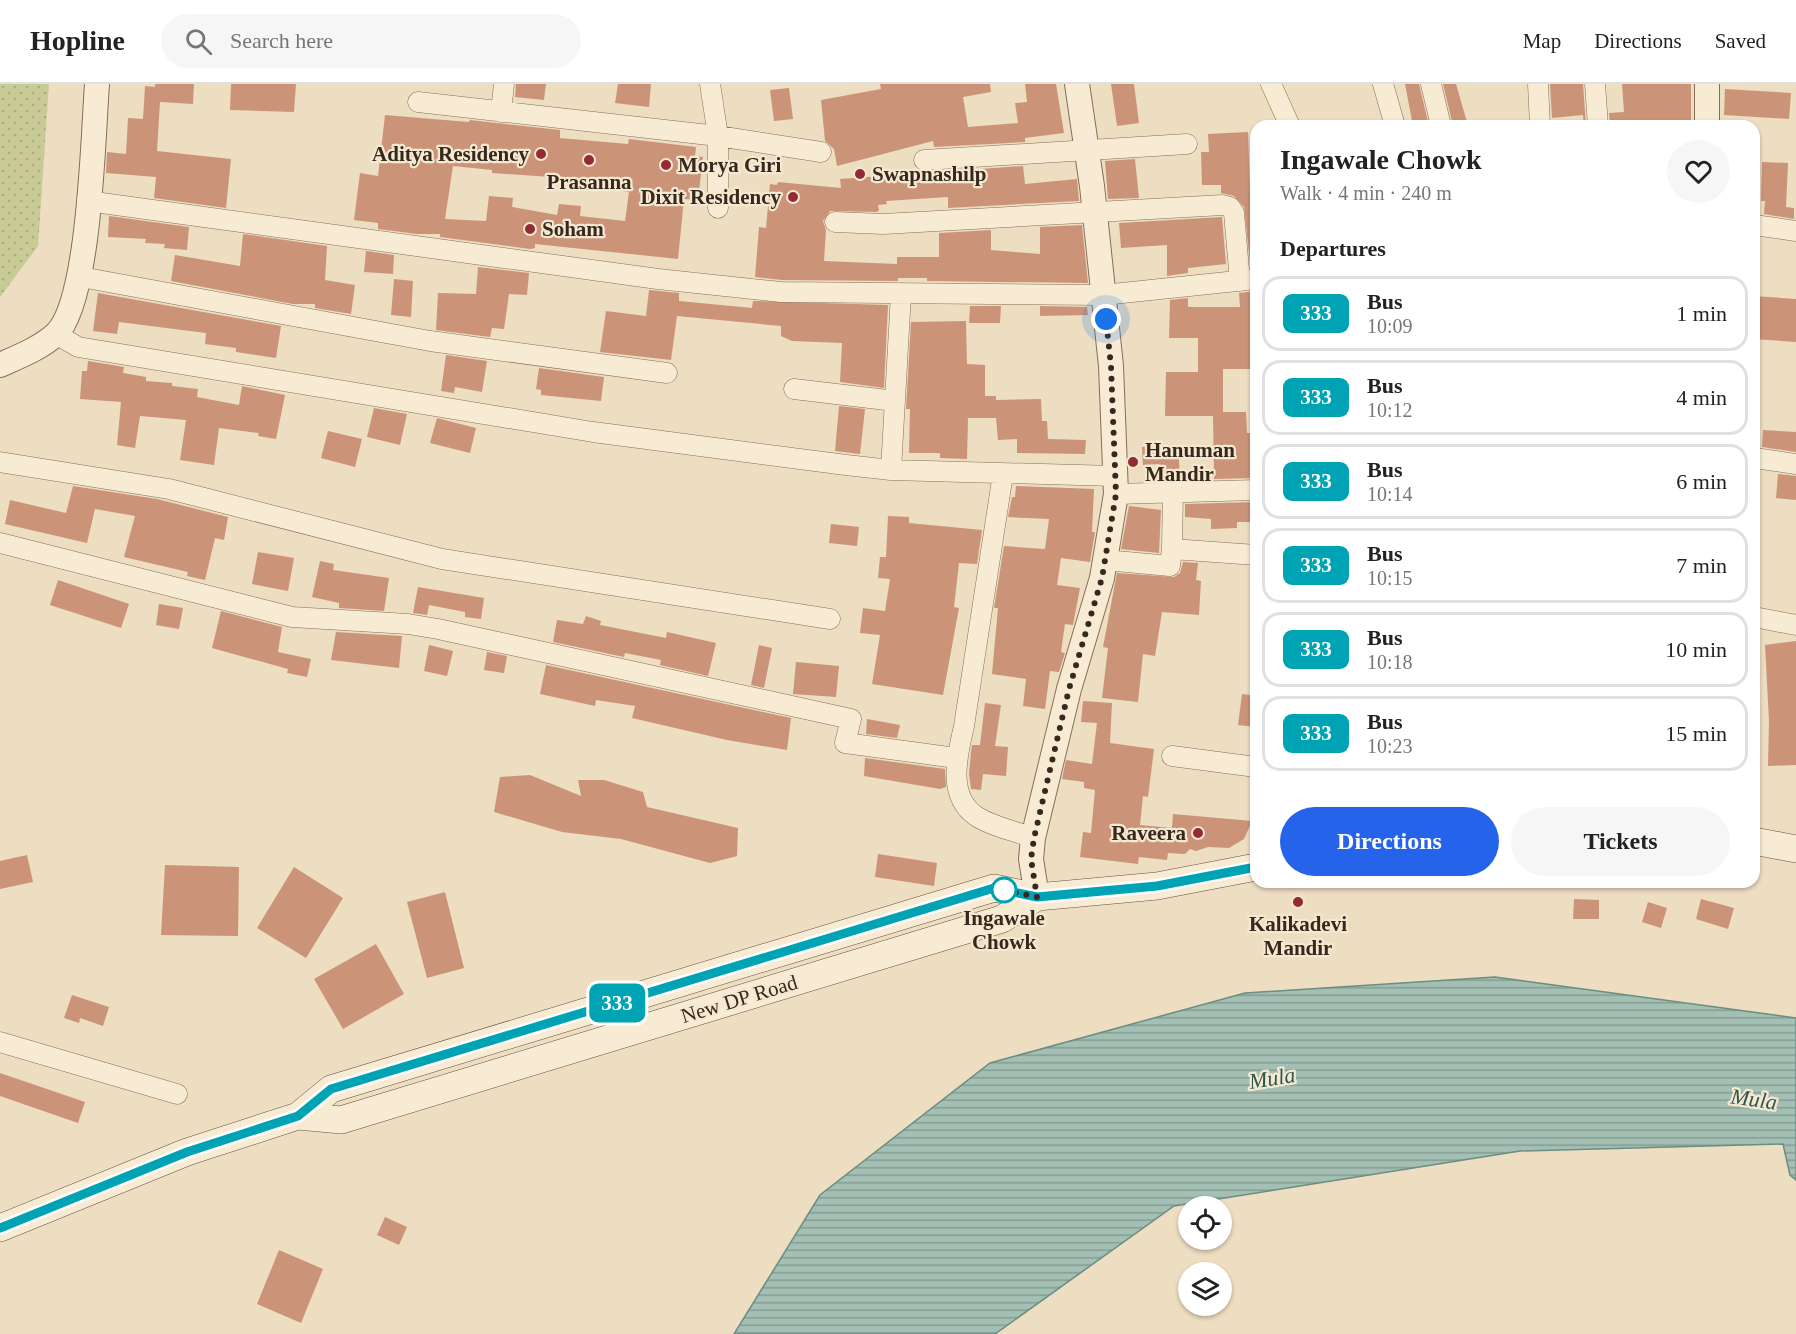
<!DOCTYPE html>
<html lang="en">
<head>
<meta charset="utf-8">
<style>
  :root { --surface:#fff; --page:#f6f6f6; --text:#222; --muted:#767676; --line:#e0e0e0; --accent:#2563eb }
  body { margin:0; font-family:Georgia,serif; background:var(--page); color:var(--text); height:100vh; display:flex; flex-direction:column; font-size:22px; white-space:nowrap }
  * { box-sizing:border-box; margin:0 }
  p { font-size:20px; color:var(--muted) }
  .icon { flex:none; width:33px; height:33px; fill:none; stroke:currentColor; stroke-width:2; stroke-linecap:round; stroke-linejoin:round }
  .map { position:relative; flex:1; overflow:hidden }
  .sheet { position:absolute; left:1250px; top:36px; width:510px; height:768px; display:flex; flex-direction:column; background:var(--surface); border-radius:18px; box-shadow:0 2px 4px #0004 }
  .sheet>* { flex:none }
  .badge { padding:0 12px; border-radius:9px; font-size:21px; line-height:39px }
  .controls { position:absolute; left:1178px; top:1112px; display:grid; gap:12px }
  .controls a { display:grid; place-items:center; width:54px; height:54px; border-radius:50%; background:var(--surface); box-shadow:0 2px 4px #0004; font-size:30px }
  .you { position:absolute; width:30px; height:30px; margin:-15px; border:4px solid #fff; border-radius:50%; background:#1a73e8; box-shadow:0 0 0 9px #1a73e833 }
  .map>.badge { position:absolute; translate:-50% -50%; box-shadow:0 0 0 3px #fff }
  h2 { padding:0 30px; font-size:22px; line-height:54px }
  .round { display:grid; place-items:center; flex:none; width:63px; height:63px; border-radius:32px; background:var(--page) }
  .overview { display:flex; align-items:center; justify-content:space-between; height:102px; padding:0 30px }
  h1 { font-size:28px; font-weight:800; line-height:45px }
  .primary-button { display:flex; gap:12px; margin-top:auto; padding:12px 30px }
  .primary-button a { flex:1; height:69px; border-radius:36px; background:var(--accent); color:#fff; font-size:24px; font-weight:800; line-height:69px; text-align:center }
  .primary-button a+a { background:var(--page); color:var(--text) }
  ul { padding:0; list-style:none }
  li { display:flex; align-items:center; gap:18px; height:75px; margin:0 12px 9px; padding:0 18px; border:3px solid var(--line); border-radius:18px }
  li div { flex:1 }
  li b { display:block; font-size:22px }
  li em { font-style:normal }
  li .badge { min-width:66px; font-weight:700; text-align:center }
  header { display:flex; align-items:center; gap:36px; box-sizing:border-box; height:84px; padding:0 30px; background:var(--surface); border-bottom:2px solid var(--line) }
  header strong { font-size:28px }
  nav { display:flex; gap:33px; margin-inline-start:auto; font-size:21px }
  .search { width:420px; height:54px; background:var(--page); display:flex; align-items:center; gap:15px; box-sizing:border-box; padding:0 21px; border-radius:33px; color:var(--muted); font-size:22px }
  .map>svg:first-child { display:block }
  .grass { fill:url(#grass-dots) }
  .water { fill:url(#water-rules); stroke:#6b8d82; stroke-width:1.5 }
  .building { fill:#cb9478; fill-rule:evenodd }
  .lines { fill:none; stroke-linecap:round; stroke-linejoin:round }
  .minor-casing { stroke:#866e59; stroke-width:21 }
  .tertiary-casing { stroke:#866e59; stroke-width:26 }
  .secondary-casing { stroke:#684f3d; stroke-width:28 }
  .minor { stroke:#f8ebd4; stroke-width:20 }
  .tertiary { stroke:#f8ebd4; stroke-width:24 }
  .secondary { stroke:#f8ebd4; stroke-width:27 }
  .line-casing { stroke:#fff; stroke-width:14 }
  .line { stroke:#00a3b4; stroke-width:9 }
  .walk { stroke:#36281d; stroke-width:6; stroke-dasharray:0 10.8 }
  .poi-dot { fill:#942a33; stroke:#f5e8d1; stroke-width:2 }
  .stop-dot { fill:#fff; stroke:#00a3b4; stroke-width:3 }
  .labels { text-anchor:middle; dominant-baseline:central; stroke-width:4.5; stroke-linejoin:round; paint-order:stroke }
  .poi-label { font-size:21px; font-weight:bold; fill:#36281d; stroke:#f5e8d1; text-anchor:start }
  .stop-label { font-size:21px; font-weight:bold; fill:#36281d; stroke:#f5e8d1 }
  .street-label { font-size:21px; fill:#36281d; stroke:#f5e8d1 }
  .water-label { font-size:22px; font-style:italic; fill:#2d5650; stroke:#f5e8d1 }
</style>
</head>
<body>
<header>
<strong>Hopline</strong>
<div class="search"><svg class="icon" aria-label="search" viewBox="0 0 24 24"><circle cx="10" cy="10" r="6"/><path d="M15 15l6 6"/></svg>Search here</div>
<nav><a>Map</a><a>Directions</a><a>Saved</a></nav>
</header>
<div class="map">
<svg width="1796" height="1250" viewBox="0 0 1796 1250">
  <defs>
    <pattern id="grass-dots" width="8" height="8" patternUnits="userSpaceOnUse" patternTransform="scale(1.5)"><rect width="8" height="8" fill="#c8cb96"/><path d="M2 2h.1M6 6h.1" fill="none" stroke="#acae81" stroke-width="1.8" stroke-linecap="round"/></pattern>
    <pattern id="water-rules" width="6" height="5" patternUnits="userSpaceOnUse" patternTransform="scale(1.5)"><rect width="6" height="5" fill="#a4c0b5"/><path d="M0 2.5h6" fill="none" stroke="#869c93"/></pattern>
  </defs>
  <rect width="100%" height="100%" fill="#edddc1"/>
  <path class="grass" d="M0,0H49L38,162L0,213Z"/>
  <path class="water" d="M1495,893L1796,934V1096L1790,1091L1783,1060L1520,1067L1174,1122L995,1250H734L820,1111L990,979L1245,909Z"/>
  <path class="building" d="M155,0H194L193,20L160,18L157,67L231,75L226,124L154,114L156,93L106,89L107,68L126,70L128,34L143,35L145,2L155,3Z
    M231,0H296L294,28L230,26Z
    M516,0H546L544,16L515,13Z
    M618,0H651L649,23L615,19Z
    M880,0H990L991,8L963,13L968,43L1018,39L1015,19L1027,18L1025,0H1056L1064,49L1025,54V58L934,63L933,57L837,82L834,65L825,57L821,16L881,5Z
    M1111,0H1134L1139,39L1117,42Z
    M1405,0H1419L1429,42H1413Z
    M1443,0H1456L1467,38L1453,42Z
    M1550,0H1583L1586,42H1584L1583,31L1552,34Z
    M1622,0H1691V42H1610L1609,29L1624,28Z
    M789,4L793,35L774,37L770,6Z
    M1725,5L1791,9L1789,35L1724,31Z
    M385,31L469,38L470,36L560,46V54L628,60L629,55L696,63L695,72L703,73L698,116L684,115L678,175L535,160V164L530,165L440,153V150H417L378,145V139L354,136L360,89L378,92ZM453,82L492,86V89L623,98L622,107L629,108L625,137L580,132L581,122L559,120L557,131L512,123L513,114L489,112L486,137L445,135Z
    M1248,48L1251,136L1256,135V177L1250,178L1244,123L1234,112L1221,109V101H1202L1201,68H1209L1208,50Z
    M1135,75L1139,114L1108,115L1105,77Z
    M1762,78L1788,79L1786,123L1794,124V135L1764,130L1765,117H1761Z
    M1023,82L1025,100L1077,95L1079,117L948,124V113L886,117L887,120L878,121L879,127L876,128L830,127L823,137L826,146L824,177L897,180V173H939V149L991,146V166L1040,170V143L1082,141L1088,199L927,197V194H898V197L782,196L755,193L759,143L766,144L770,100L777,101L778,98L841,104L840,95Z
    M109,132L189,143L187,166L164,164L165,160L145,159L146,155L108,153Z
    M1222,133L1226,180L1188,184V189L1167,192V161L1121,164L1119,139Z
    M243,150L327,162L325,196L355,201L351,230L315,224V220H293L171,197L175,171L240,182Z
    M366,167L394,171L393,190L364,188Z
    M478,183L529,189L527,211L509,210L504,245L492,244L490,253L436,246L438,209L476,210Z
    M394,195L413,197L411,233L391,231Z
    M649,206L679,209V217L752,224L753,217L888,221L884,304L840,298L842,259L792,257L781,252V242L677,232L671,276L600,268L606,227L646,232Z
    M1256,207V285H1223V328H1246L1247,349H1256V394L1214,395L1213,332H1165L1166,288H1198V254H1169L1170,216L1188,214V223H1240L1239,209Z
    M98,209L281,242L276,274L236,268V264L205,260L206,249L119,238L117,250L93,247Z
    M1754,212L1796,215V258L1754,255Z
    M970,222H1001L1000,239H969Z
    M1040,222L1087,223L1088,231L1040,232Z
    M966,237L967,280L985,281V312H996V316L1041,315L1042,337H1047L1048,355L1086,356L1085,370L1017,369V355L998,356L996,334H968L967,375L940,374V369H909L910,325H906L911,238Z
    M446,271L487,277L482,308L455,303L454,309L441,307Z
    M88,277L124,283L123,289L146,293V297L172,299V302L198,305L197,313L239,321L242,302L285,311L276,355L258,352L259,349L219,344L214,381L180,376L186,336L140,332L135,364L117,361L121,318L80,315L82,287H87Z
    M539,284L604,293L601,317L541,311V306L536,305Z
    M839,322L865,325L860,370L835,367Z
    M374,324L407,330L400,361L367,353Z
    M437,334L476,344L470,369L430,359Z
    M1763,346L1796,348V368L1762,363Z
    M328,347L362,355L355,383L321,374Z
    M1178,361L1180,393L1160,394L1159,380L1143,381L1142,363Z
    M1778,390L1796,392V416L1776,414Z
    M73,402L157,415L228,433L224,456L215,454L205,496L187,492L188,488L124,473L135,432L95,425L87,459L5,440L10,416L66,429Z
    M1016,402L1094,405L1092,448H1095L1090,478L1061,474L1057,501L1080,504L1073,541L1065,540L1061,568L1065,569L1059,588L1050,587L1045,625L1023,622L1026,595L992,590L998,524H994L1004,462L1045,465L1049,435L1008,433L1012,413H1015Z
    M1256,418V438H1237V444L1211,445V435L1185,433V420Z
    M1129,422L1161,426L1159,469L1121,465Z
    M888,432L909,433V439L982,446L977,480L959,479L954,523L959,524L943,611L872,600L880,551L860,549L863,524L885,527L890,495L878,494L880,473H886Z
    M831,440L859,443L857,462L829,459Z
    M258,468L294,474L288,507L252,500Z
    M320,477L334,480L333,486L389,494L384,527L339,524V519L312,513Z
    M1183,478L1198,479L1196,496L1201,497L1199,531L1162,528L1155,572L1143,570L1138,618L1102,614L1108,564L1103,563L1117,489L1174,493L1180,489Z
    M58,496L129,520L121,544L50,521Z
    M418,503L484,514L481,535L465,533V528L429,521L427,531L413,529Z
    M159,520L183,524L179,545L156,541Z
    M221,527L282,543L278,568L311,575L307,593L287,589L288,585L212,564Z
    M586,532L601,537L600,541L666,554L667,548L716,559L708,592L660,581L661,576L625,569L624,573L553,558L557,536L583,540Z
    M336,548L402,552L399,584L331,576Z
    M1796,557V681L1768,682L1769,637L1765,561Z
    M429,561L453,567L447,592L424,587Z
    M759,561L772,564L764,604L751,601Z
    M487,568L507,572L504,589L484,586Z
    M796,578L839,582L836,613L793,610Z
    M546,581L791,634L787,666L727,656L632,634L635,622L596,616L595,622L540,610Z
    M1242,610L1256,612V643L1238,641Z
    M1083,617L1112,619L1110,659L1154,665L1148,713L1143,712L1140,741L1172,744L1173,730L1252,737L1244,755L1229,764L1208,763L1196,767L1190,765L1185,770L1168,769L1167,776L1139,773L1138,780L1080,773L1083,748L1091,749L1095,706L1084,704V698L1062,695L1066,676L1092,680L1097,639L1081,638Z
    M985,619L1001,621L995,662L1008,663L1006,692L983,690L981,706L971,705L969,690L971,668L972,661H980Z
    M867,635L900,641L897,654L866,650Z
    M865,674L945,685L946,703L940,705L864,692Z
    M530,691L581,712L578,696H604L643,708L647,723L738,744L737,772L710,779L621,755L562,748L494,728L500,693Z
    M878,770L937,779L934,802L875,793Z
    M27,771L33,798L0,805V777Z
    M165,781L239,783L238,852L161,851Z
    M294,783L343,814L306,874L257,844Z
    M445,808L464,884L427,894L407,818Z
    M1574,815L1599,816V835H1573Z
    M1701,815L1734,824L1728,845L1696,835Z
    M1648,818L1667,824L1661,844L1642,838Z
    M376,860L404,910L343,945L314,895Z
    M72,911L109,923L103,942L80,934L79,939L64,934Z
    M0,989L85,1018L78,1039L0,1012Z
    M385,1133L407,1143L399,1161L377,1151Z
    M279,1166L323,1185L301,1239L257,1220Z"/>
  <g class="lines">
    <g class="minor-casing">
      <path id="minor" d="M710,0L718,52V124
        M1271,0L1290,42
        M1383,0L1395,42
        M1431,0L1441,42
        M1538,0L1540,42
        M1595,0L1598,42
        M418,18L718,52L821,68
        M501,28L504,0
        M924,76L1187,60
        M87,117L658,195L781,208L1103,211L1256,195
        M835,138L883,140L1223,121L1230,123L1234,129L1240,197
        M1754,141L1796,147
        M81,193L430,257L667,289
        M56,250L78,263L593,348L846,381L891,386L1115,392
        M794,305L895,317
        M1754,374L1796,380
        M0,378L169,405L442,475L830,535
        M891,386L901,210
        M1003,390L964,642C957,672 947,712 976,732C992,743 1016,747 1033,754
        M1173,408L1172,465L1256,471
        M1116,410L1256,406
        M0,459L292,533L408,540L438,545L851,635L845,659L956,674
        M1105,476L1170,482L1172,465
        M1754,533L1796,541
        M1172,672L1256,683
        M0,958L177,1010"/>
    </g>
    <g class="tertiary-casing">
      <path id="tertiary" d="M1707,42V0
        M0,281C18,273 41,264 56,250C90,217 93,52 97,0
        M1037,813L1031,775L1033,754L1069,605L1102,494L1116,410L1111,282L1092,102L1077,0"/>
    </g>
    <g class="secondary-casing">
      <path id="secondary" d="M1754,757L1796,765
        M298,1032L341,1036L1002,835L1037,813
        M0,1144L187,1068L298,1032L331,1005L994,804L1037,813L1157,802L1256,783"/>
    </g>
    <use href="#minor" class="minor"/>
    <use href="#tertiary" class="tertiary"/>
    <use href="#secondary" class="secondary"/>
  </g>
  <g class="lines">
    <g class="line-casing">
      <path id="line" d="M0,1144L187,1068L298,1032L331,1005L994,804L1037,813L1157,802L1256,783"/>
    </g>
    <use href="#line" class="line"/>
    <path class="walk" d="M1004,806L994,804L1037,813L1031,775L1034,754L1069,605L1102,494L1116,410L1111,282L1106,235"/>
  </g>
  <g class="poi-dot">
    <circle cx="541" cy="70" r="6"/>
    <circle cx="589" cy="76" r="6"/>
    <circle cx="666" cy="81" r="6"/>
    <circle cx="860" cy="90" r="6"/>
    <circle cx="793" cy="113" r="6"/>
    <circle cx="530" cy="145" r="6"/>
    <circle cx="1133" cy="378" r="6"/>
    <circle cx="1198" cy="749" r="6"/>
    <circle cx="1298" cy="818" r="6"/>
  </g>
  <circle class="stop-dot" cx="1004" cy="806" r="12"/>
  <g class="labels">
    <g class="poi-label">
      <text x="529" y="70" text-anchor="end">Aditya Residency</text>
      <text x="678" y="81">Morya Giri</text>
      <text x="872" y="90">Swapnashilp</text>
      <text x="589" y="98" text-anchor="middle">Prasanna</text>
      <text x="781" y="113" text-anchor="end">Dixit Residency</text>
      <text x="542" y="145">Soham</text>
      <text x="1145" y="366">Hanuman<tspan x="1145" dy="24">Mandir</tspan></text>
      <text x="1186" y="749" text-anchor="end">Raveera</text>
      <text x="1298" y="840" text-anchor="middle">Kalikadevi<tspan x="1298" dy="24">Mandir</tspan></text>
    </g>
    <g class="stop-label">
      <text x="1004" y="834">Ingawale<tspan x="1004" dy="24">Chowk</tspan></text>
    </g>
    <g class="street-label">
      <text transform="translate(739 915) rotate(-17)">New DP Road</text>
    </g>
    <g class="water-label">
      <text transform="translate(1272 994) rotate(-9)">Mula</text>
      <text transform="translate(1754 1015) rotate(8)">Mula</text>
    </g>
  </g>
</svg>
<div class="controls">
<a><svg class="icon" aria-label="locate" viewBox="0 0 24 24"><circle cx="12" cy="12" r="6"/><path d="M12 2v4M12 18v4M2 12h4M18 12h4"/></svg></a>
<a><svg class="icon" aria-label="layers" viewBox="0 0 24 24"><path d="M12 4l9 5-9 5-9-5zM3 14l9 5 9-5"/></svg></a>
</div>
<div class="you" style="left:1106px;top:235px"></div>
<b class="badge" style="left:617px;top:919px;background:#00a3b4;color:#fff">333</b>
<section class="sheet">
<div class="overview"><div><h1>Ingawale Chowk</h1><p>Walk · 4 min · 240 m</p></div><a class="round"><svg class="icon" aria-label="heart" viewBox="0 0 24 24"><path d="M12 20l-8-8c-3-5 5-10 8-4 3-6 11-1 8 4z"/></svg></a></div>
<h2>Departures</h2>
<ul>
<li><span class="badge" style="background:#00a3b4;color:#fff">333</span><div><b>Bus</b><p>10:09</p></div><em>1 min</em></li>
<li><span class="badge" style="background:#00a3b4;color:#fff">333</span><div><b>Bus</b><p>10:12</p></div><em>4 min</em></li>
<li><span class="badge" style="background:#00a3b4;color:#fff">333</span><div><b>Bus</b><p>10:14</p></div><em>6 min</em></li>
<li><span class="badge" style="background:#00a3b4;color:#fff">333</span><div><b>Bus</b><p>10:15</p></div><em>7 min</em></li>
<li><span class="badge" style="background:#00a3b4;color:#fff">333</span><div><b>Bus</b><p>10:18</p></div><em>10 min</em></li>
<li><span class="badge" style="background:#00a3b4;color:#fff">333</span><div><b>Bus</b><p>10:23</p></div><em>15 min</em></li>
</ul>
<div class="primary-button"><a>Directions</a><a>Tickets</a></div>
</section>
</div>
</body>
</html>
